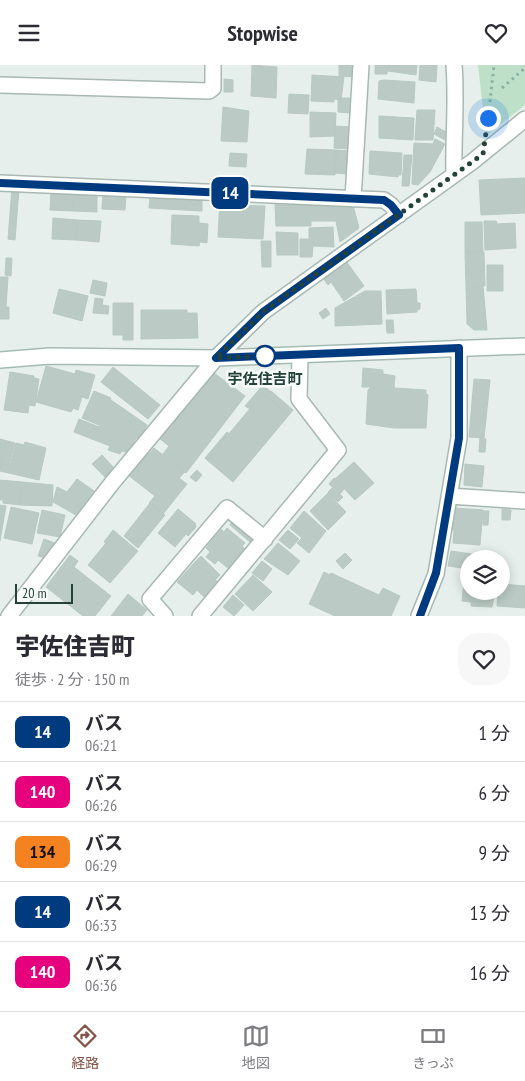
<!DOCTYPE html>
<html lang="ja">
<head>
<meta charset="utf-8">
<style>
  :root { --surface:#fff; --page:#f7f7f7; --text:#2b2b33; --muted:#7c7c81; --line:#e1e1e2; --accent:#855347 }
  body { margin:0; font-family:"PT Sans Narrow","Noto Sans JP",sans-serif; background:var(--page); color:var(--text); height:100vh; display:flex; flex-direction:column; font-size:19px; white-space:nowrap }
  * { box-sizing:border-box; margin:0 }
  p { font-size:16px; color:var(--muted) }
  .icon { flex:none; width:28px; height:28px; fill:none; stroke:currentColor; stroke-width:2; stroke-linecap:round; stroke-linejoin:round }
  .map { position:relative; height:551px; overflow:hidden }
  .drawer { display:flex; flex-direction:column; background:var(--surface); flex:1 }
  .drawer>* { flex:none }
  .badge { padding:0 10px; border-radius:8px; font-size:18px; line-height:32px }
  .tools { position:absolute; left:460px; top:485px; display:grid; gap:10px }
  .tools a { display:grid; place-items:center; width:50px; height:50px; border-radius:50%; background:var(--surface); box-shadow:0 2px 12px #0003; font-size:25px }
  .scale { position:absolute; left:15px; bottom:12px; width:58px; box-sizing:border-box; padding-left:5px; border:2px solid #24423a; border-top:0; font-size:14px; line-height:18px; white-space:nowrap; color:#24423a; -webkit-text-stroke:4px #f7fbf9; paint-order:stroke }
  .you { position:absolute; width:25px; height:25px; margin:-12px; border:4px solid #fff; border-radius:50%; background:#1a73e8; box-shadow:0 0 0 8px #1a73e833 }
  .map>.badge { position:absolute; translate:-50% -50%; box-shadow:0 0 0 2px #fff }
  .round { display:grid; place-items:center; flex:none; width:52px; height:52px; border-radius:20px; background:var(--page) }
  .summary { display:flex; align-items:center; justify-content:space-between; height:85px; padding:0 15px }
  h1 { font-size:24px; font-weight:800; line-height:38px }
  ul { padding:0; list-style:none }
  li { display:flex; align-items:center; gap:15px; height:60px; padding:0 15px; border-top:1px solid var(--line) }
  li div { flex:1 }
  li b { display:block; font-size:19px }
  li em { font-style:normal }
  li .badge { min-width:55px; font-weight:700; text-align:center }
  header { display:flex; justify-content:space-between; align-items:center; height:65px; padding:0 15px; background:var(--surface); font-size:22px; font-weight:800 }
  .dock { display:flex; justify-content:space-around; align-items:center; height:70px; border-top:1px solid var(--line); background:var(--surface); font-size:14px; color:var(--muted) }
  .dock a { display:grid; justify-items:center; gap:2px }
  .dock .on { color:var(--accent) }
  .map>svg:first-child { display:block }
  .green { fill:#bfe0c8 }
  .building { fill:#bbcac4; stroke:#b8c9c2 }
  .lines { fill:none; stroke-linecap:round; stroke-linejoin:round }
  .street-casing { stroke:#a8b8b2; stroke-width:18 }
  .secondary-casing { stroke:#a4bbb3; stroke-width:18 }
  .path { stroke:#86b3a5; stroke-width:3; stroke-dasharray:2.5 4; stroke-linecap:butt }
  .street { stroke:#fff; stroke-width:15 }
  .secondary { stroke:#fff; stroke-width:15 }
  .line-casing { stroke:#fff; stroke-width:11 }
  .line { stroke:#003b80; stroke-width:8 }
  .walk { stroke:#24423a; stroke-width:5; stroke-dasharray:0 9 }
  .stop-dot { fill:#fff; stroke:#003b80; stroke-width:2.5 }
  .labels { text-anchor:middle; dominant-baseline:central; stroke-width:5; stroke-linejoin:round; paint-order:stroke }
  .stop-label { font-size:15px; font-weight:bold; fill:#24423a; stroke:#f7fbf9 }
</style>
</head>
<body>
<header><svg class="icon" aria-label="menu" viewBox="0 0 24 24"><path d="M4 6h16M4 12h16M4 18h16"/></svg>Stopwise<svg class="icon" aria-label="heart" viewBox="0 0 24 24"><path d="M12 20l-8-8c-3-5 5-10 8-4 3-6 11-1 8 4z"/></svg></header>
<div class="map">
<svg width="525" height="551" viewBox="0 0 525 551">
  <rect width="100%" height="100%" fill="#e6efeb"/>
  <path class="green" d="M478,0H525V40L486,71Z"/>
  <path class="building" d="M252,0L277,2L276,33L251,31Z
    M339,0H356L355,12L339,11Z
    M375,0H388L387,9H375Z
    M388,0H417L416,10L388,6Z
    M420,0H437L436,17L419,15Z
    M312,10L344,12L341,35L334,34V37L311,36Z
    M224,14L233,15V27H224Z
    M384,15L415,17L414,38L378,34L379,16Z
    M289,29L309,30L308,49L288,48Z
    M341,33H352L351,48L338,47V35Z
    M223,42L249,46L247,77L221,76Z
    M417,45H435L433,75H415Z
    M310,47L336,48L335,71L310,72Z
    M379,51L414,53L413,75L379,73Z
    M335,61L351,62L350,84L334,83Z
    M437,62L450,69L447,76L434,69Z
    M435,74L445,79L430,107L418,120L412,119L414,78L433,79Z
    M307,84L336,85L335,110L305,109Z
    M336,85L349,86L348,109L335,108Z
    M370,86L402,88L401,110H398V112L369,109Z
    M230,88L247,89L246,102L229,101Z
    M404,90H412L409,121H402Z
    M525,113V148L481,150L479,115Z
    M12,123L19,124L15,175L8,174Z
    M51,126L74,127L73,146L50,145Z
    M74,127L97,128V147L73,146Z
    M103,129L126,130L125,145L102,144Z
    M150,131L202,133V146L149,143Z
    M220,134L235,135V140L265,141L263,174L218,172Z
    M285,137H302L303,139L353,140L359,163L340,177L336,156H311V161H276L275,139L284,140Z
    M172,150L199,151V158L208,159L207,178L200,177L199,181L171,179Z
    M53,153L77,155L76,175L52,174Z
    M77,155L101,156L99,177L76,175Z
    M484,156H496L497,159L515,158L516,183L485,185Z
    M465,157H482L483,187H465Z
    M333,162L334,182L313,181L312,192H300V174H309V163Z
    M276,167L298,168V190H277Z
    M261,176H271V202H262Z
    M465,187H484L485,221H466Z
    M6,193H12L11,211L5,210Z
    M346,196L364,221L344,236L331,217L328,220L322,212Z
    M487,200H503V226H487Z
    M0,212H8L6,242H9V254H0Z
    M93,215L107,218L105,231L90,228Z
    M466,221H483L487,265H474L467,259Z
    M59,224L88,231L82,256L53,248Z
    M416,224L417,238H420V244L417,245V247L387,249L386,225Z
    M365,226H381L382,259L335,261V243Z
    M95,233L103,234L102,240L109,241L108,249L93,248Z
    M113,238H133V275H123V270H113Z
    M326,243L330,249L323,254L319,248Z
    M141,245H187V248H197L198,273L141,274Z
    M386,255H393L394,268H387Z
    M46,301L75,309L76,305L95,310L88,334L82,332L78,345L73,343L71,347L36,337Z
    M113,302L160,340L148,354L101,317Z
    M363,303L383,305V309L395,311L394,323L426,325V329L428,330L426,363H394L366,359L368,325L371,322H362Z
    M10,307L34,311V313L39,314L35,341L29,340L28,348L4,345Z
    M214,308L245,331L186,408L163,389L169,381L159,373L205,315L207,317Z
    M474,314L490,315L484,373L469,372Z
    M263,320L270,326L266,331L263,328L250,344L245,341Z
    M94,326L111,333L99,360L82,353Z
    M271,326L293,345L289,350L266,331Z
    M263,328L289,350L233,417L207,395Z
    M111,335L147,360L139,374L136,373L128,388L122,386L120,389L108,385L110,381L74,367L79,354L99,362Z
    M227,367L229,369L207,395L205,393Z
    M480,373L486,374L485,387H479Z
    M0,374L15,378L9,400L0,398Z
    M25,377L46,383L39,415L0,406V398L10,401L16,378L24,380Z
    M154,383L185,407L179,413L187,419L163,449L149,438L155,431L128,410L146,387L149,389Z
    M102,390L114,403L105,412L92,399Z
    M354,397L374,418L355,435L335,414Z
    M465,399L484,401L482,422L464,420Z
    M197,405L202,410L196,417L190,412Z
    M334,413L344,424L340,429L329,419Z
    M77,414L94,426L76,450L53,437L57,422L67,427Z
    M0,415L22,417L20,440L3,438V435H0Z
    M22,417L53,420L52,441L20,440Z
    M332,423L343,432L338,437L328,427Z
    M328,428L346,447L328,465L310,446Z
    M150,438L165,450L138,483L124,471Z
    M0,440L6,441L0,476Z
    M11,442L39,448L32,479L4,473Z
    M455,443L483,445L480,480L453,478L454,465L450,464V455H454Z
    M178,444L195,458L196,462L188,471L186,469L175,482L158,468Z
    M502,444L511,445L510,455H502Z
    M42,445L65,450L60,472L37,468Z
    M304,446L326,466L309,488L297,478L302,473L290,463Z
    M483,446H489L488,460H483Z
    M233,456L254,472L250,477L230,460Z
    M227,463L245,478L242,481L245,484L229,504L218,495L215,499L206,492L210,487L206,483L221,464L224,467Z
    M113,465L138,486L110,518L88,500L106,478L104,477Z
    M288,465L299,474L290,484L279,475Z
    M44,474L57,479L45,493L38,491Z
    M278,478L300,496L288,510L264,494Z
    M451,486L478,490L477,494H469V504L448,501Z
    M345,488L352,495L343,504L336,496Z
    M70,490L78,496L74,502L111,531L95,551H83L46,522Z
    M201,491L220,510L215,515L195,497Z
    M262,496L272,504L263,516L252,508Z
    M195,497L217,516L204,532L197,525L193,530L177,517Z
    M324,507L330,510L331,508L379,530L383,523L400,531L391,551H335L309,539Z
    M465,507L469,508V526H495L492,542L471,541V537L462,536Z
    M253,510L272,527L253,546L235,529Z
    M501,519L525,521V543L497,541L498,526H501Z
    M128,529L147,545L142,551H111Z
    M233,530L244,540L234,551L223,542Z"/>
  <g class="lines">
    <g class="street-casing">
      <path id="street" d="M0,20L209,26L213,23V0
        M454,110C453,73 457,37 454,0
        M0,118L384,135L391,140L399,150
        M353,134L361,0
        M449,431L525,436
        M9,551L112,418L216,293L263,247L472,97L525,54
        M165,551L150,534L227,443L265,474
        M200,551L338,385L299,334L300,290
        M419,551L436,509L459,373V283"/>
    </g>
    <g class="secondary-casing">
      <path id="secondary" d="M0,295L50,291L216,293L525,281"/>
    </g>
    <path class="path" d="M502,23L525,3
      M487,63L494,0"/>
    <use href="#street" class="street"/>
    <use href="#secondary" class="secondary"/>
  </g>
  <g class="lines">
    <g class="line-casing">
      <path id="line" d="M0,118L384,135L391,140L399,150L263,247L216,293L459,283V373L436,508L420,551"/>
    </g>
    <use href="#line" class="line"/>
    <path class="walk" d="M265,291L216,293L263,247L483,89L488,53"/>
  </g>
  <circle class="stop-dot" cx="265" cy="291" r="10"/>
  <g class="labels">
    <g class="stop-label">
      <text x="265" y="313">宇佐住吉町</text>
    </g>
  </g>
</svg>
<div class="tools">
<a><svg class="icon" aria-label="layers" viewBox="0 0 24 24"><path d="M12 4l9 5-9 5-9-5zM3 14l9 5 9-5"/></svg></a>
</div>
<div class="scale">20 m</div>
<div class="you" style="left:488px;top:53px"></div>
<b class="badge" style="left:230px;top:128px;background:#003b80;color:#fff">14</b>
</div>
<section class="drawer">
<div class="summary"><div><h1>宇佐住吉町</h1><p>徒歩 · 2 分 · 150 m</p></div><a class="round"><svg class="icon" aria-label="heart" viewBox="0 0 24 24"><path d="M12 20l-8-8c-3-5 5-10 8-4 3-6 11-1 8 4z"/></svg></a></div>
<ul>
<li><span class="badge" style="background:#003b80;color:#fff">14</span><div><b>バス</b><p>06:21</p></div><em>1 分</em></li>
<li><span class="badge" style="background:#e6007e;color:#fff">140</span><div><b>バス</b><p>06:26</p></div><em>6 分</em></li>
<li><span class="badge" style="background:#f58220;color:#111">134</span><div><b>バス</b><p>06:29</p></div><em>9 分</em></li>
<li><span class="badge" style="background:#003b80;color:#fff">14</span><div><b>バス</b><p>06:33</p></div><em>13 分</em></li>
<li><span class="badge" style="background:#e6007e;color:#fff">140</span><div><b>バス</b><p>06:36</p></div><em>16 分</em></li>
</ul>
</section>
<nav class="dock">
<a class="on"><svg class="icon" aria-label="directions" viewBox="0 0 24 24"><path d="M12 3l9 9-9 9-9-9zM9 14v-3h6M13 9l2 2-2 2"/></svg>経路</a>
<a><svg class="icon" aria-label="map" viewBox="0 0 24 24"><path d="M3 6l6-2 6 2 6-2v14l-6 2-6-2-6 2zM9 4v14M15 6v14"/></svg>地図</a>
<a><svg class="icon" aria-label="tickets" viewBox="0 0 24 24"><path d="M3 7h18v10H3zM15 7v10"/></svg>きっぷ</a>
</nav>
</body>
</html>
